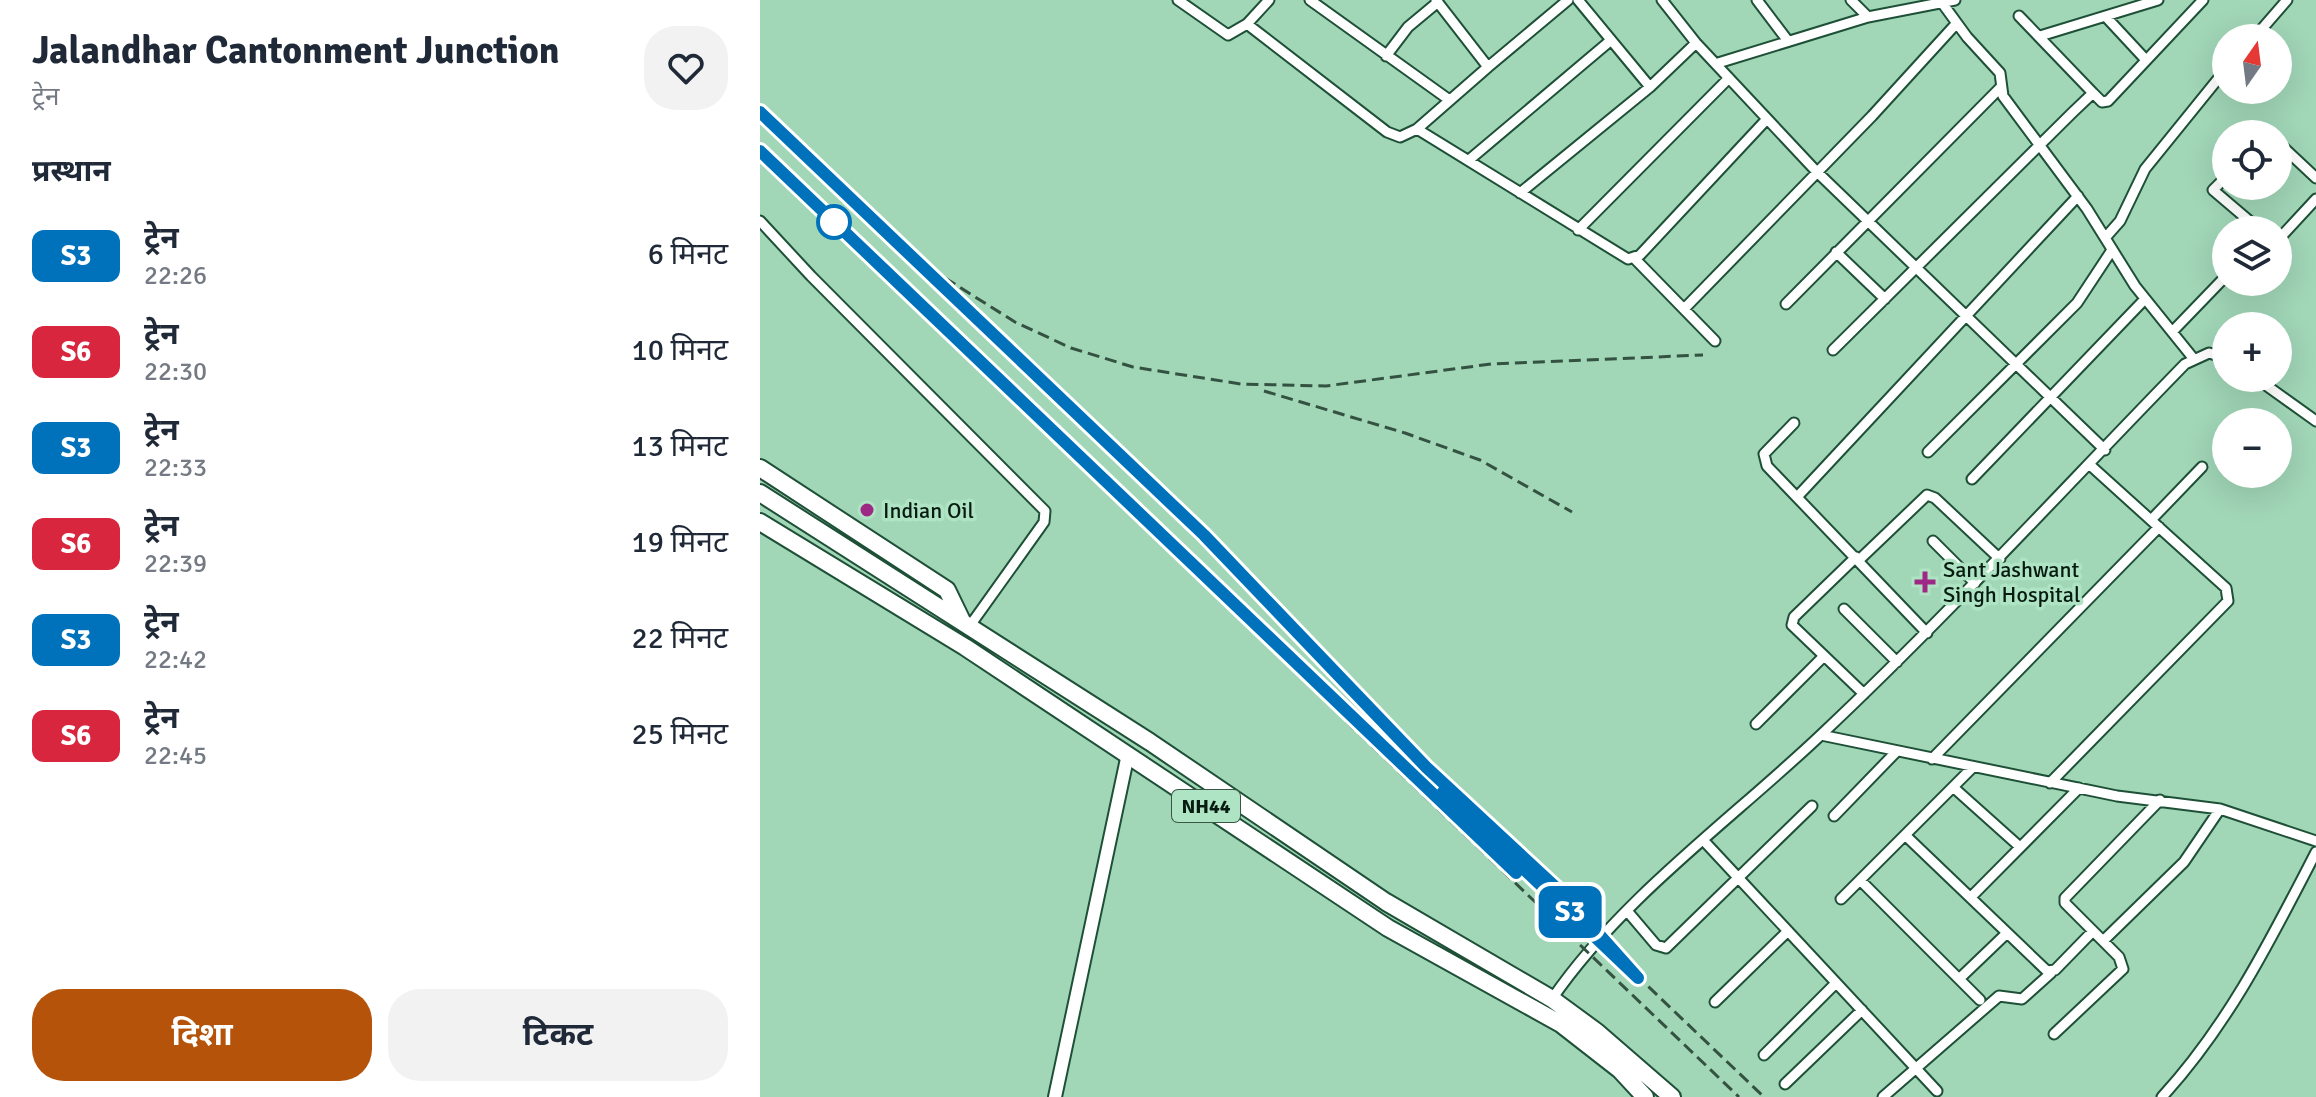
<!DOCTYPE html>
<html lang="hi">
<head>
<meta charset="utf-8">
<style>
  :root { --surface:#fff; --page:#f2f2f3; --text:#1f2937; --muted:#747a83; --accent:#b45309 }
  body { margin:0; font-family:Signika,"Noto Sans Devanagari",sans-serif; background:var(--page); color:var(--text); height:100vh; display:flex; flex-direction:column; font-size:30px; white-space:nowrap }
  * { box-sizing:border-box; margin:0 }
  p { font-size:26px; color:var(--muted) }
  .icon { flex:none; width:44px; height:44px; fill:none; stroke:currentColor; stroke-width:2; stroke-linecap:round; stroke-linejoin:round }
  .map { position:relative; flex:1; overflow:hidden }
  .sheet { display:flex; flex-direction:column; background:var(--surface); width:760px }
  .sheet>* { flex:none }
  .badge { padding:0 16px; border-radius:12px; font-size:28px; line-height:52px }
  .needle { width:52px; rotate:14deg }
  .fabs { position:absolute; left:1452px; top:24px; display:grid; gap:16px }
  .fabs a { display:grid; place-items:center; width:80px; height:80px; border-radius:50%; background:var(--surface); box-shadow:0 8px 32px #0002; font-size:40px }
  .map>.badge { position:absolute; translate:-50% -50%; box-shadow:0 0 0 4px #fff }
  h2 { padding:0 32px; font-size:30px; line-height:72px }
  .round { display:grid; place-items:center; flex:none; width:84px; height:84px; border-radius:32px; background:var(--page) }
  .headline { display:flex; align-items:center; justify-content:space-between; height:136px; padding:0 32px }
  h1 { font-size:38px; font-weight:700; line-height:60px }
  .action { display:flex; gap:16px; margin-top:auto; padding:16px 32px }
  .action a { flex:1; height:92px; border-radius:32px; background:var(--accent); color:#fff; font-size:32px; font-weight:700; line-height:92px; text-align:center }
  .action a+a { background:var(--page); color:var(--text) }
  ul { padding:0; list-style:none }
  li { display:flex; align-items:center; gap:24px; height:96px; padding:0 32px }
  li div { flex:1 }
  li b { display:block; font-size:30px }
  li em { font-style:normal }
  li .badge { min-width:88px; font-weight:700; text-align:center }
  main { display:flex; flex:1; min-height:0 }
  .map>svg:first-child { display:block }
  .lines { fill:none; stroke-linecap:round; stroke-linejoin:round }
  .street-casing { stroke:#1e5037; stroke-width:13 }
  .secondary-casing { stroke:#1e5037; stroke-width:16 }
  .highway-casing { stroke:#1e5037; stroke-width:20 }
  .street { stroke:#fff; stroke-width:9 }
  .secondary { stroke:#fff; stroke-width:12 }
  .highway { stroke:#fff; stroke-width:16 }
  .rail { stroke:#345241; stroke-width:3; stroke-dasharray:12 6; stroke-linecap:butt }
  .line-casing { stroke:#fff; stroke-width:18 }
  .line { stroke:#0072bc; stroke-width:12 }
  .stop-dot { fill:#fff; stroke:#0072bc; stroke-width:4 }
  .poi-dot { fill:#9e2984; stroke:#aee3c3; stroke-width:3 }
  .labels { text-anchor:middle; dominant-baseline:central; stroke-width:7; stroke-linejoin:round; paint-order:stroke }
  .shield { fill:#aee3c3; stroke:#395746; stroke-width:2 }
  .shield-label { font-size:20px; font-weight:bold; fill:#071b11 }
  .poi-label { font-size:22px; fill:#071b11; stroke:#aee3c3; text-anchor:start }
</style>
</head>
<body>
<main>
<section class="sheet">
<div class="headline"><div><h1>Jalandhar Cantonment Junction</h1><p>ट्रेन</p></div><a class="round"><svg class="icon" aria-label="heart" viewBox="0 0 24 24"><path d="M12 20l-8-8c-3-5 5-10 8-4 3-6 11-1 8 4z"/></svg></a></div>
<h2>प्रस्थान</h2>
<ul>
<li><span class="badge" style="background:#0072bc;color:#fff">S3</span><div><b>ट्रेन</b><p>22:26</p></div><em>6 मिनट</em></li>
<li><span class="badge" style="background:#d7263d;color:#fff">S6</span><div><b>ट्रेन</b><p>22:30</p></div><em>10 मिनट</em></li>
<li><span class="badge" style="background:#0072bc;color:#fff">S3</span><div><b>ट्रेन</b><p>22:33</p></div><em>13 मिनट</em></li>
<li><span class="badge" style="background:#d7263d;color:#fff">S6</span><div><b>ट्रेन</b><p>22:39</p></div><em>19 मिनट</em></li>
<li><span class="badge" style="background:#0072bc;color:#fff">S3</span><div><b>ट्रेन</b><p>22:42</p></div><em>22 मिनट</em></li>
<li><span class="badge" style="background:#d7263d;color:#fff">S6</span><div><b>ट्रेन</b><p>22:45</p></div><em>25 मिनट</em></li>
</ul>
<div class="action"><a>दिशा</a><a>टिकट</a></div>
</section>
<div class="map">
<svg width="1556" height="1097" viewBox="0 0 1556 1097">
  <rect width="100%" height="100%" fill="#a1d6b7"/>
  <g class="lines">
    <g class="street-casing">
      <path id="street" d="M418,0L468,35L487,24L627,132L640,137L657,129L868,259L880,255L1007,119
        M550,0L688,99
        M818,0L890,87
        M902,0L936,43L1056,171L1345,450
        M997,0L1028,41
        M1091,0L1108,17
        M1180,0L1207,37L1240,73L1243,96L1327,209L1375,286L1433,358
        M1259,16L1333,93
        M1347,18L1386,60
        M487,24L509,0
        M1280,36L1398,0
        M1494,38L1527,0
        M626,56L648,27L678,2
        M958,63L1108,17L1195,0
        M728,67L808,0
        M657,129L728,67L676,0
        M1518,150L1523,147L1556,178
        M709,160L850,41
        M1466,177L1453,190L1500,230
        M760,193L890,87L936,43
        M0,221L51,276L285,511L284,522L209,627
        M818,230L969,78
        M1345,238L1360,221L1385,169L1466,69
        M1518,240L1556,199
        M1076,252L1125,299
        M875,259L955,341
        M1026,304L1240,88
        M924,309L1112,116L1196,24
        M1412,332L1466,276
        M1073,350L1313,112L1333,93L1342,102L1348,101L1443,0
        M1496,378L1556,421
        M1034,423L1004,454L1007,466L1167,633
        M1168,452L1317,303L1352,250
        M1212,479L1385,299
        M1037,497L1318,196
        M1391,520L1442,467
        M1173,541L1215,583
        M1096,557L1034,617L1032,625L1104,694
        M1099,560L1167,495L1175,498L1240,559
        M1084,609L1137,662
        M996,724L1064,656
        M1061,735L1357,796L1460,809L1556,841
        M1172,759L1399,527
        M1290,783L1468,601L1466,588L1330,465
        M1193,787L1260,847
        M1074,816L1136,752
        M1145,835L1287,971L1295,970L1333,931
        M944,841L1177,1091
        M1100,880L1220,1000
        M1211,897L1319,788
        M1081,899L1213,767
        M868,912L896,945L906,948L1052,806
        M1343,941L1424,862L1460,809
        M1199,979L1247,933
        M792,999C862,897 975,817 1064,732C1189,614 1305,487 1425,364L1449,353L1466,358
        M955,1002L1028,931
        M1294,1034L1363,969L1359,957L1305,903V898L1400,800
        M1004,1055L1076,983
        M1025,1084L1102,1010
        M1123,1097L1239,996L1262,999L1291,973
        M1402,1097C1469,1024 1511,939 1556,852"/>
    </g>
    <g class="secondary-casing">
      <path id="secondary" d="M295,1097L368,754"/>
    </g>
    <g class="highway-casing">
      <path id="highway" d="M0,468L187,590L202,621
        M0,493L390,742L626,902L792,999L837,1032L912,1097
        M0,522L205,647L628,928L801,1024L860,1070L885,1097"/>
    </g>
    <use href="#street" class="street"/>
    <use href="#secondary" class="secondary"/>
    <use href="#highway" class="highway"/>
    <path class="rail" d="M0,119L438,539L652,761L1004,1097
      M0,151L602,726
      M185,278L255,322L311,348L373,367L481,384L566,386L731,364L943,355
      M504,391L645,433L720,460L812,512
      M586,721L979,1097"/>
  </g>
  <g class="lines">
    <g class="line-casing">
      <path id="line" d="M0,112L444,535L666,767L805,896L878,978L683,792L756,873L0,151"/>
    </g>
    <use href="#line" class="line"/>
  </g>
  <circle class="stop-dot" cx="74" cy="222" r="16"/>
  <g class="poi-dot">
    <circle cx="107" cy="510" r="8"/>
    <path d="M1161 570h8v8h8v8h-8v8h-8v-8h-8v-8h8z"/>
  </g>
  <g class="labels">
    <rect class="shield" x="412" y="790" width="68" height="32" rx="6"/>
    <g class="shield-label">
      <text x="446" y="806">NH44</text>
    </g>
    <g class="poi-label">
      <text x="123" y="510">Indian Oil</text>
      <text x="1183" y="569">Sant Jashwant<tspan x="1183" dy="25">Singh Hospital</tspan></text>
    </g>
  </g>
</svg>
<div class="fabs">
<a><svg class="needle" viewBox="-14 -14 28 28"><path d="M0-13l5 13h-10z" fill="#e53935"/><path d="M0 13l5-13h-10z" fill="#747a83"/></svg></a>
<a><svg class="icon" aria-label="locate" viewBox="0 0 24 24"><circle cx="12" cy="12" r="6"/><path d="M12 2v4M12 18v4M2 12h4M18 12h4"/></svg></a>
<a><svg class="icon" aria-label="layers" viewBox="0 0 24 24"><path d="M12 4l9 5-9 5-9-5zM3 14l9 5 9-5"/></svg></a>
<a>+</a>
<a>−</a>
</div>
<b class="badge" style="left:810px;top:912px;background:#0072bc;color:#fff">S3</b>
</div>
</main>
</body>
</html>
